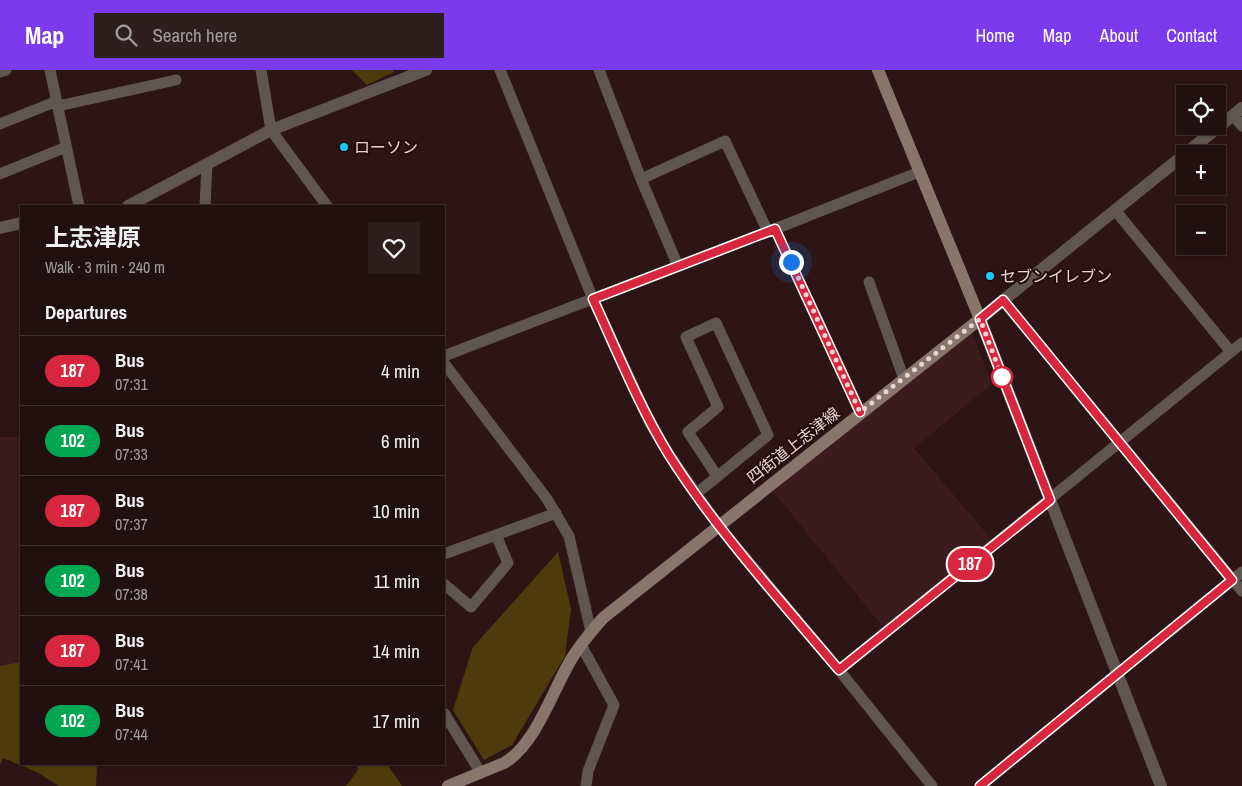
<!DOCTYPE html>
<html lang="en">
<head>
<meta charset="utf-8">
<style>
  :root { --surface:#221010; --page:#2e1e1e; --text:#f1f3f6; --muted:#a29d9f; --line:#3f3030; --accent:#7c3aed }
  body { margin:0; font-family:"Archivo Narrow","Noto Sans JP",sans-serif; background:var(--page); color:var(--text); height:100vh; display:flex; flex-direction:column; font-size:19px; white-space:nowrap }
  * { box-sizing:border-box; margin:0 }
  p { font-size:16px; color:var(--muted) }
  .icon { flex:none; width:28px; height:28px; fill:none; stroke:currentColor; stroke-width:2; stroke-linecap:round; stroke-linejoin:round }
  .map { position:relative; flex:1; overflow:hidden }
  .panel { position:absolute; left:20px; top:135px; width:425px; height:560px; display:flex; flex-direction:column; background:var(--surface); border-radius:0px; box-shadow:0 1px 4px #0004,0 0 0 1px var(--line) }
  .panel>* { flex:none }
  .badge { padding:0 10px; border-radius:16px; font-size:18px; line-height:32px }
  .buttons { position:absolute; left:1176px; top:15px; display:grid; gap:10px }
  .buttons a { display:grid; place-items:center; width:50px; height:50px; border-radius:0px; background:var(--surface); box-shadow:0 1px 4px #0004,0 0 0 1px var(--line); font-size:25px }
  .you { position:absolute; width:25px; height:25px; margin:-12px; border:4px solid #fff; border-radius:50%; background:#1a73e8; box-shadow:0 0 0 8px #1a73e833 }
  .map>.badge { position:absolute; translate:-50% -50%; box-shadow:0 0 0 2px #fff }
  h2 { padding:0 25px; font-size:19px; line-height:45px }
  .round { display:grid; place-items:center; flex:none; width:52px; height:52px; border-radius:0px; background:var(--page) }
  .head { display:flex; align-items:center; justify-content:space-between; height:85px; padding:0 25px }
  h1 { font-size:24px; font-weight:700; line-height:38px }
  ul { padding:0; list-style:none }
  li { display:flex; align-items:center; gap:15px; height:70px; padding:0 25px; border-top:1px solid var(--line) }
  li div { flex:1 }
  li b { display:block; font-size:19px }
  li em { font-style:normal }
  li .badge { min-width:55px; font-weight:700; text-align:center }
  header { display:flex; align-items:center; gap:30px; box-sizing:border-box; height:70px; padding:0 25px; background:var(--accent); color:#fff }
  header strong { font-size:24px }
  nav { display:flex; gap:28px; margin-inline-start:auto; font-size:18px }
  .search { width:350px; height:45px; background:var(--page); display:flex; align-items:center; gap:12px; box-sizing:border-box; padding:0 18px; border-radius:0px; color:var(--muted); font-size:19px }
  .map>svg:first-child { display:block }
  .built { fill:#3b1b1b }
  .green { fill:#4e3b0b }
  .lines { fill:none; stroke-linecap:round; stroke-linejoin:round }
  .minor { stroke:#61564f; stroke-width:11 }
  .tertiary { stroke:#61564f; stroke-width:12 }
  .secondary { stroke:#88766b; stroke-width:12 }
  .line-casing { stroke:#fff; stroke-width:11 }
  .line { stroke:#d7263d; stroke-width:8 }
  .walk { stroke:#e7d5d4; stroke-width:5; stroke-dasharray:0 9 }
  .poi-dot { fill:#17cafb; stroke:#230c0c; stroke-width:2 }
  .stop-dot { fill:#fff; stroke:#d7263d; stroke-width:2.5 }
  .labels { text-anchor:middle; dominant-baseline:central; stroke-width:4; stroke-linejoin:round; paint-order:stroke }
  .poi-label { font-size:16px; fill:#e7d5d4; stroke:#230c0c; text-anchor:start }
  .street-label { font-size:16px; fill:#e7d5d4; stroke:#230c0c }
</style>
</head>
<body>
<header>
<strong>Map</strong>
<div class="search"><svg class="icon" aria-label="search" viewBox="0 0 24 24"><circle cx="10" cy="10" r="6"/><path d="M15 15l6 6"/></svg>Search here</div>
<nav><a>Home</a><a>Map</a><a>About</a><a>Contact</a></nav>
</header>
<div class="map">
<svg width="1242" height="716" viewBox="0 0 1242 716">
  <rect width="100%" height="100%" fill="#2e1515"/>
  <path class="built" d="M972,263L992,314L914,378L992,470L883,557L772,420Z
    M0,367H21V592L0,596Z"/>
  <path class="green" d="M352,0H393L394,2L367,15Z
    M558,482L571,539L565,586L512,675L484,690L453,640L473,577Z
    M21,592V694H97L96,716H59L37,702L3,688L0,695V596Z
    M357,694H387L402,716H346L358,700Z"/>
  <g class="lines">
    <path class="minor" d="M50,0L79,136
      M261,0L271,60L327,136
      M500,0L593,229L650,353L670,386L718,455L839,600L932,716
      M599,0L641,109L678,196
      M0,2L6,0
      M58,36L176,10
      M1233,45L1242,56
      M0,54L57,31
      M0,104L66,77
      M641,109L725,71L768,162
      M205,136L207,94
      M1115,140L1231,282
      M775,159L860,342
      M869,212L904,309
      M1003,230L1242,521
      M444,286L775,159L919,102
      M444,293L547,429L569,466L591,562
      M696,424L768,365L716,253L686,267L718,337L688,362L717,406
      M444,484L556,443
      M444,514L471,537L508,493L496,465
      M581,575L614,635L588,701L586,716
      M839,600L1242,273
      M444,643L481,703
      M980,716L1242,502"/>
    <path class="tertiary" d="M1185,84L1242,38
      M128,136L271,60L426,0
      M0,158L21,153
      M1161,716L980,249L1185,84"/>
    <path class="secondary" d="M448,716L504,693C536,675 553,619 572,588C581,573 592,561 603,548L980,249L878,0"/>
  </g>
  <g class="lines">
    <g class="line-casing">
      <path id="line" d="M860,342L775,159L593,229C617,281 639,336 669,385C717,461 781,531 839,600L1050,430L980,249L1003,230L1232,510L980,716"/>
    </g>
    <use href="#line" class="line"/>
    <path class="walk" d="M791,192L860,342L980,249L1002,307"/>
  </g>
  <g class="poi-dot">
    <circle cx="344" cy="77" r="5"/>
    <circle cx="990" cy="206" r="5"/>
  </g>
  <circle class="stop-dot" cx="1002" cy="307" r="10"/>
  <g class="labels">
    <g class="poi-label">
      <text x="354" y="77">ローソン</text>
      <text x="1000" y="206">セブンイレブン</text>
    </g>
    <g class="street-label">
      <text transform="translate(793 375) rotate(-38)">四街道上志津線</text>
    </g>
  </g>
</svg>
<div class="buttons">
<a><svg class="icon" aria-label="locate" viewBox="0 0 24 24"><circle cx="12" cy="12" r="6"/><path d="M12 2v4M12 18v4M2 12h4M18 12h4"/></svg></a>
<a>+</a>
<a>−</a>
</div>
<div class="you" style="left:791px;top:192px"></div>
<b class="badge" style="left:970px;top:494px;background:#d7263d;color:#fff">187</b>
<section class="panel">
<div class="head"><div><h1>上志津原</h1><p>Walk · 3 min · 240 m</p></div><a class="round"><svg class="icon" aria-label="heart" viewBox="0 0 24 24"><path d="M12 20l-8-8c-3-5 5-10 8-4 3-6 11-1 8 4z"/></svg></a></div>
<h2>Departures</h2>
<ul>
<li><span class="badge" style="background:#d7263d;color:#fff">187</span><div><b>Bus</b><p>07:31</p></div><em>4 min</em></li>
<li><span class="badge" style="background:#00a651;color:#fff">102</span><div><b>Bus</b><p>07:33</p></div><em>6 min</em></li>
<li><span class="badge" style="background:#d7263d;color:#fff">187</span><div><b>Bus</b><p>07:37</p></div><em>10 min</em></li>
<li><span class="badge" style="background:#00a651;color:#fff">102</span><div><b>Bus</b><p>07:38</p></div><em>11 min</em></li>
<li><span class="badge" style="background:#d7263d;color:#fff">187</span><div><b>Bus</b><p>07:41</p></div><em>14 min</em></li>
<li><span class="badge" style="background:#00a651;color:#fff">102</span><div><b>Bus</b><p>07:44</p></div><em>17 min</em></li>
</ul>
</section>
</div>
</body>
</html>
